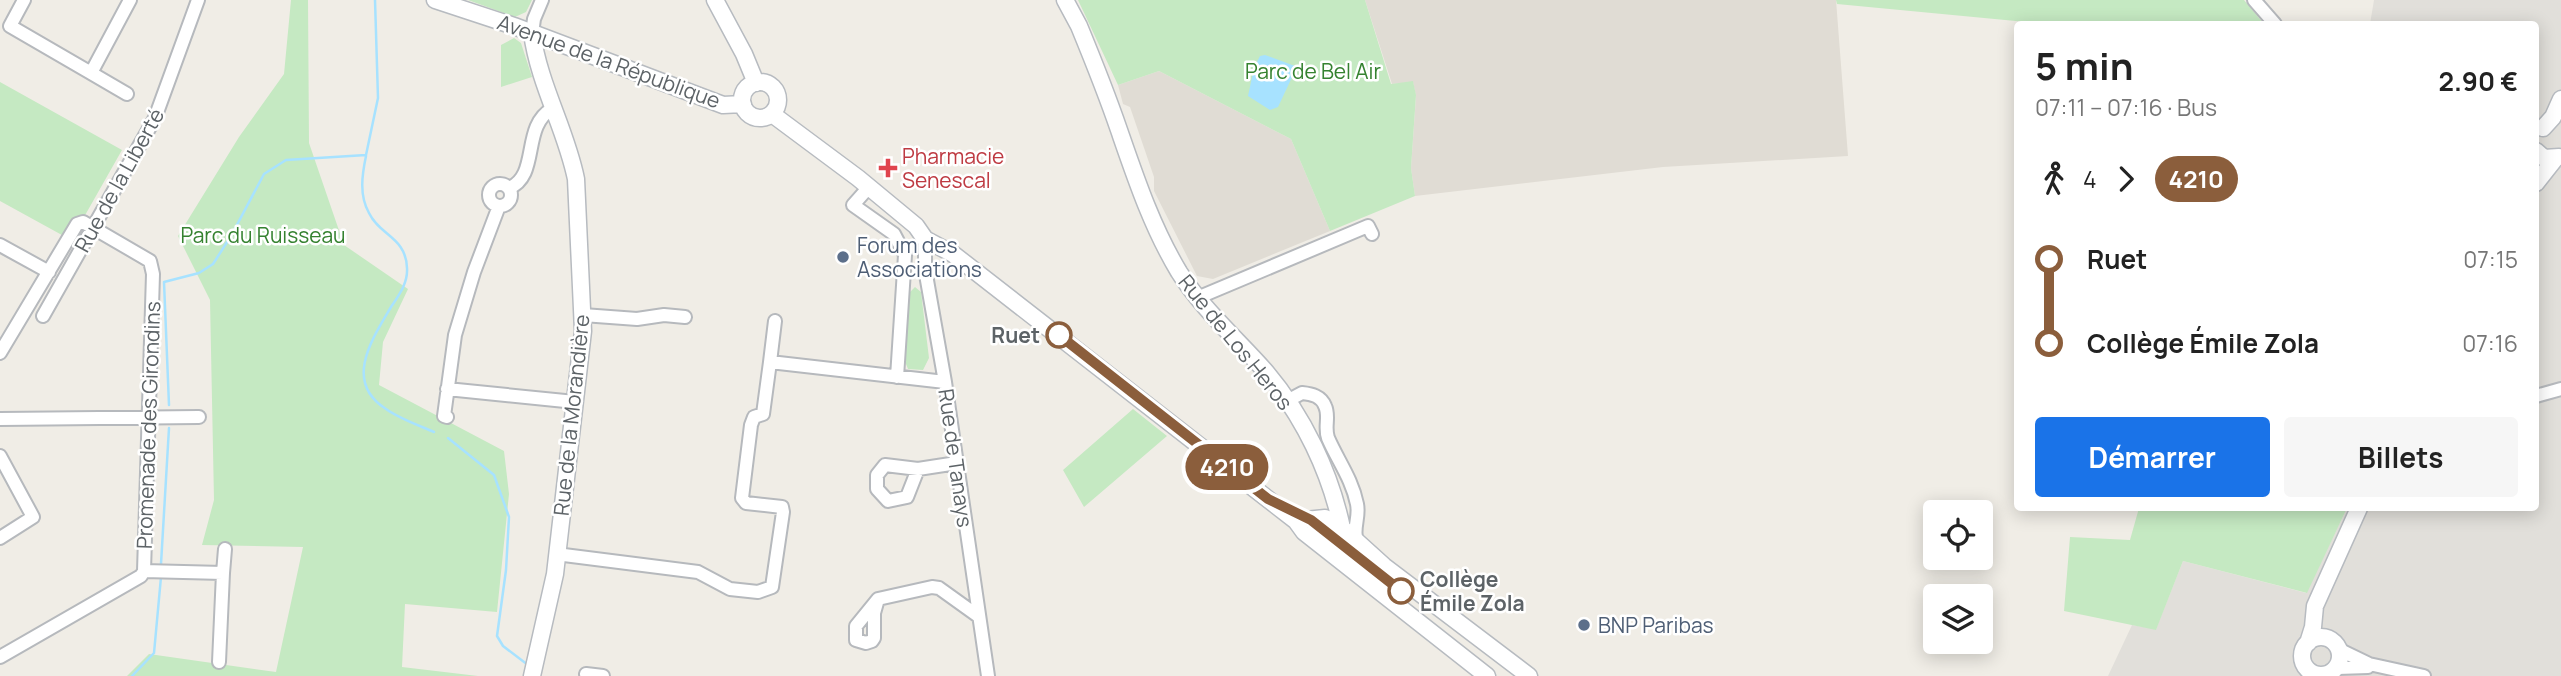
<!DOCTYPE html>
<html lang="fr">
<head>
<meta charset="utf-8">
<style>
  :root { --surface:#fff; --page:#f6f6f6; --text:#222; --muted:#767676; --accent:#1a73e8 }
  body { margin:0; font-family:Manrope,sans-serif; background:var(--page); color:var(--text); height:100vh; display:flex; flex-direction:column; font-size:26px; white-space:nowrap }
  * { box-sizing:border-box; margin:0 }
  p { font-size:23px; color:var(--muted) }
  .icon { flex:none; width:38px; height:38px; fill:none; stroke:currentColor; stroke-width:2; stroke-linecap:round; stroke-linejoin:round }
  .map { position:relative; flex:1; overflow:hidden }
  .panel { position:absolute; left:2014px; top:21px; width:525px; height:490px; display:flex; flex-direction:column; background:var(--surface); border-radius:7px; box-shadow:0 4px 18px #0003 }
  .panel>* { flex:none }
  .badge { padding:0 14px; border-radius:23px; font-size:24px; line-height:46px }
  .controls { position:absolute; left:1923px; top:500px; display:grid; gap:14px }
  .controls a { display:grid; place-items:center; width:70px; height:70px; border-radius:7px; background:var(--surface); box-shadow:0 4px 18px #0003; font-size:35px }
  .map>.badge { position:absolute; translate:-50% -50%; box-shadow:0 0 0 4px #fff }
  .legs { display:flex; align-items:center; gap:10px; height:77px; padding:0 21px; font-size:23px }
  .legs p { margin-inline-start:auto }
  .overview { display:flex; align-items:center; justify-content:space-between; height:119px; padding:0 21px }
  h1 { font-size:38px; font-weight:700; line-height:52px }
  .cta { display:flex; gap:14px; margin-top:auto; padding:14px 21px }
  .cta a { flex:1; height:80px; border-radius:7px; background:var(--accent); color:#fff; font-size:28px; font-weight:700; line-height:80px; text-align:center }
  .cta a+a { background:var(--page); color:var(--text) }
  ul { padding:0 21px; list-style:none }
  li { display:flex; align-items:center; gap:24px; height:84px; font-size:26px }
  li i { display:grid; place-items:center; width:10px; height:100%; margin:0 9px; background:currentColor }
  li i::after { content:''; width:18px; height:18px; margin:-9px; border:5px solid; border-radius:50%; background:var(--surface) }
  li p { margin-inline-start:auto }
  li:first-child i { background:linear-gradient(#0000 50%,currentColor 0) }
  li:last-child i { background:linear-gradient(currentColor 50%,#0000 0) }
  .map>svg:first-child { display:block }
  .industrial { fill:#e1dfda }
  .education { fill:#e0dcd4 }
  .green { fill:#c5e9c2 }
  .water { fill:#a7e2ff }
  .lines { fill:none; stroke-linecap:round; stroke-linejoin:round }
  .stream { stroke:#a7e2ff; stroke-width:2.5 }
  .street-casing { stroke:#b6b9bd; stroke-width:16 }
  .secondary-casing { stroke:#b7bbc0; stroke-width:19 }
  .street { stroke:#fff; stroke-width:12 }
  .secondary { stroke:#fff; stroke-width:16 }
  .line-1-casing { stroke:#fff; stroke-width:16 }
  .line-1 { stroke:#8b5e3c; stroke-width:10 }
  .health-dot { fill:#e0444e; stroke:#fff; stroke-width:2.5 }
  .service-dot { fill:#5c6f8a; stroke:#fff; stroke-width:2.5 }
  .stop-1-dot { fill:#fff; stroke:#8b5e3c; stroke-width:3.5 }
  .labels { text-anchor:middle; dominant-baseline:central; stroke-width:5; stroke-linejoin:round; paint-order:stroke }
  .street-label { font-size:21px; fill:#5d6367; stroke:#fff }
  .park-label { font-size:21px; fill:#358230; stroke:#fff }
  .health-label { font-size:21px; fill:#be3a42; stroke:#fff; text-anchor:start }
  .service-label { font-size:21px; fill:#4e5e75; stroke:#fff; text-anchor:start }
  .stop-label { font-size:21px; font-weight:bold; fill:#5d6367; stroke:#fff; text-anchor:end }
</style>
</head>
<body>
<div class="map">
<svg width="2561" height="676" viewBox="0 0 2561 676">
  <rect width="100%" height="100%" fill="#f0ede6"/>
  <path class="industrial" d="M2374,0H2561V676H2108L2132,625L2156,629L2183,561L2306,593L2347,508H2536V24H2370Z"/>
  <path class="education" d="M1365,0H1836L1848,156L1663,167L1415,196L1411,168L1416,96L1413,82L1392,84Z
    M1159,71L1291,139L1330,231L1213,279L1197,276L1154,191V177L1130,107L1123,104L1118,85Z"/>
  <path class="green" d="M291,0H308L309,143L344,245L408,289L383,342L379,385L504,451L509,494L497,612L405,604L402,667L478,676H127L149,654L276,672L303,547L202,545L214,500L210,300L178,236L239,137L284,74Z
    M468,0H532L526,12L515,17Z
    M1078,0H1365L1391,84L1413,81L1416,95L1411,168L1415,196L1330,231L1291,139L1159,71L1118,85Z
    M1836,0H2244L2264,24H2047L1837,4Z
    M514,38L521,43L532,77L501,87V45Z
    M0,82L122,150L71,240L0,201Z
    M915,287L921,292L929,358L923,370L908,369L904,359L910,292Z
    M1133,409L1167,436L1084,507L1063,470Z
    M2139,508H2347L2307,593L2183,561L2156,630L2064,611L2070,537L2130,540Z"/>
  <path class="water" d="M1265,55L1295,66L1294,73L1278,107L1270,110L1248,96L1254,68L1260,56Z"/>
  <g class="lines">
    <path class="stream" d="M366,156C362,175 359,195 369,213C380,236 406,237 407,268C408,283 399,295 391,307C372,339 343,382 386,409C400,419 418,425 434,432
      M169,405L164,282L199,273L213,264L231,236L264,174L286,160L366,155L378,98L375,0
      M448,438L494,475L509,517L506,570L497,636L503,646L528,665
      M161,564L169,428
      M132,676L154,653L161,577"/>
    <g class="street-casing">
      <path id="street" d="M24,0L10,26L91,73L130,0
        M2254,0L2275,24
        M532,33L534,19L542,0
        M91,73L127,94
        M489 195a11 11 0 1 1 22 0a11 11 0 1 1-22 0Z
        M869,187L853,205L894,234L905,255L897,377
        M509,188C540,176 521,126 552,109
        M925,239V269L945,382L988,676
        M0,245L49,272
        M1197,298L1368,226L1372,234
        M583,315L637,319L664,315L685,317
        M43,316L155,118L198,0
        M0,353L77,224L83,222L150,261L153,274L144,571L141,576L0,657
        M770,362L775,321
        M447,389L575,402
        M2536,396L2561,389
        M1287,401L1302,393C1312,394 1321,396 1325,406C1330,416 1324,427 1328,438C1338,461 1352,479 1357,504C1360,518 1352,529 1357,542
        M447,417L444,416L455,335L474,272L499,206
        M0,419L199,417
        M0,456L33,517L0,538
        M918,469L907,497L888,501L877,489V475L885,465L918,469L957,463
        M556,554L698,572L730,589L758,592L772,587L783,512L782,507L746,503L742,498L751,425L754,417L763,414L770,362L945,382
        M144,571L223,573L219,662
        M223,573L225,549
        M878,599L874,613V638L872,641L866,643L856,640V626L878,599L932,587L939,588L978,616
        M2340,650L2369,664L2424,676
        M2337,668L2368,667
        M586,674L603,676"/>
    </g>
    <g class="secondary-casing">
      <path id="secondary" d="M435,0L514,26L723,105L743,104
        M715,0L744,54L756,83
        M1065,0L1079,26C1093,60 1107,95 1119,130C1136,179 1152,227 1179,272C1203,310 1237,339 1266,372C1304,417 1330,472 1342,528
        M532,33C539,85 566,129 576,179L583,331L555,574L532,676
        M742 100a18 18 0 1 1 36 0a18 18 0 1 1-36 0Z
        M772,114L858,178L916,226L925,239L953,254L1296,521L1304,532L1487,676
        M2543,128L2553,117L2561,99
        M2536,151L2544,158L2559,157
        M2536,183L2555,159
        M1296,521L1325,518L1342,528L1384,566L1529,676
        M2302 656a19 19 0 1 1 38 0a19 19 0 1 1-38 0Z
        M2308,643L2313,627L2315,606L2359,508"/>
    </g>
    <use href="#street" class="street"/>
    <use href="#secondary" class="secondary"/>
  </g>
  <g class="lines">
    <g class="line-1-casing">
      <path id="line-1" d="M1059,335L1268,499L1311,520L1401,591"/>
    </g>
    <use href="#line-1" class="line-1"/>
  </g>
  <path class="health-dot" d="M884.5 157.5h7v7h7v7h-7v7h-7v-7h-7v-7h7z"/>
  <g class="service-dot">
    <circle cx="843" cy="257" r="7"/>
    <circle cx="1584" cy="625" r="7"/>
  </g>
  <g class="stop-1-dot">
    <circle cx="1059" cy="335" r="12"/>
    <circle cx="1401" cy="591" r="12"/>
  </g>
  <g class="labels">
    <g class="street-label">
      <text transform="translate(609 61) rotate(20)">Avenue de la République</text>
      <text transform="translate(119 180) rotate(-61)">Rue de la Liberté</text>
      <text transform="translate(1236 342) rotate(51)">Rue de Los Heros</text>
      <text transform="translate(571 415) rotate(-84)">Rue de la Morandière</text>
      <text transform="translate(148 425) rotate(-88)">Promenade des Girondins</text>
      <text transform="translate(956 458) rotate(82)">Rue de Tanays</text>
    </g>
    <g class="park-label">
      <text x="1313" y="71">Parc de Bel Air</text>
      <text x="263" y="235">Parc du Ruisseau</text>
    </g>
    <g class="health-label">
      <text x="902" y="156">Pharmacie<tspan x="902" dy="24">Senescal</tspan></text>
    </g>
    <g class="service-label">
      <text x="857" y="245">Forum des<tspan x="857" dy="24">Associations</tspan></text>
      <text x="1598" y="625">BNP Paribas</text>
    </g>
    <g class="stop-label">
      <text x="1040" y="335">Ruet</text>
      <text x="1420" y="579" text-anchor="start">Collège<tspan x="1420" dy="24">Émile Zola</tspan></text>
    </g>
  </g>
</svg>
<div class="controls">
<a><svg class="icon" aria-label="locate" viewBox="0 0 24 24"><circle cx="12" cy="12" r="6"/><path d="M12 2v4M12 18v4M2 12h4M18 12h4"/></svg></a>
<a><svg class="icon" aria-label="layers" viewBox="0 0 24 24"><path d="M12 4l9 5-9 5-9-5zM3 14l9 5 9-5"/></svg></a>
</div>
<b class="badge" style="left:1227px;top:467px;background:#8b5e3c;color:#fff">4210</b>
<section class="panel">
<div class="overview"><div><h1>5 min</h1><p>07:11 – 07:16 · Bus</p></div><b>2.90 €</b></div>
<div class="legs"><svg class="icon" aria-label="walk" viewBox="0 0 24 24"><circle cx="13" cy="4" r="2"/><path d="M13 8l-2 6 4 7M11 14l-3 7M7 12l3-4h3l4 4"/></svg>4<svg class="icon" aria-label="forward" viewBox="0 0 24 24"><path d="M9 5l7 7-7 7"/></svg><b class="badge" style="background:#8b5e3c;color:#fff">4210</b></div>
<ul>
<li><i style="color:#8b5e3c"></i><b>Ruet</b><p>07:15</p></li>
<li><i style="color:#8b5e3c"></i><b>Collège Émile Zola</b><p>07:16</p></li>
</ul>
<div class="cta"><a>Démarrer</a><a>Billets</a></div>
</section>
</div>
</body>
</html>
